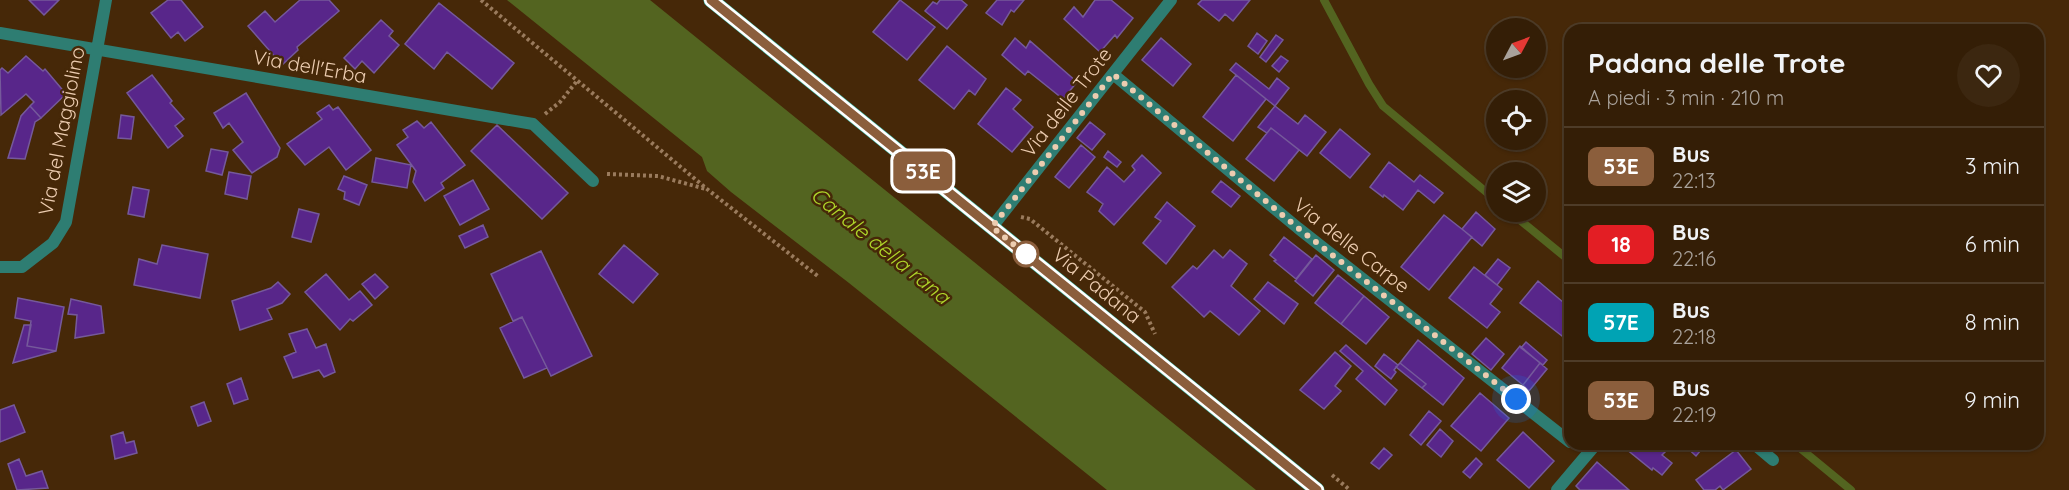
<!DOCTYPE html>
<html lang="it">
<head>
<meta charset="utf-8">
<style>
  :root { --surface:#341e06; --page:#3c2710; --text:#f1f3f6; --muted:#a9a29b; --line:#4e3c28 }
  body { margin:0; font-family:Quicksand,sans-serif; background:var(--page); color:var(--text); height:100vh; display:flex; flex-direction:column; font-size:22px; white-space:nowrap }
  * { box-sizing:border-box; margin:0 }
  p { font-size:20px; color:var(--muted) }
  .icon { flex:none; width:33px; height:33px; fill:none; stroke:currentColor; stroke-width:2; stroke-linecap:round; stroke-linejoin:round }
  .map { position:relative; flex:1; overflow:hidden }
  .drawer { position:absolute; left:1564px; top:24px; width:480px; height:426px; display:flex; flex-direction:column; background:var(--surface); border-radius:18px; box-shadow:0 2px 4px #0004,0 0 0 2px var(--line) }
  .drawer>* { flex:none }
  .badge { padding:0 12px; border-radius:9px; font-size:21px; line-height:39px }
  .needle { width:39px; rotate:49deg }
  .fabs { position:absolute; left:1486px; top:18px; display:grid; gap:12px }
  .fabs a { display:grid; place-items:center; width:60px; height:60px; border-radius:50%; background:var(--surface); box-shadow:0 2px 4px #0004,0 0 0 2px var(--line); font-size:30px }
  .you { position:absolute; width:30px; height:30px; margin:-15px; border:4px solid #fff; border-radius:50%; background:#1a73e8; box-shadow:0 0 0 9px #1a73e833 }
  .map>.badge { position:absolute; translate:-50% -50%; box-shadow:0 0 0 3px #fff }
  .round { display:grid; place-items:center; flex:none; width:63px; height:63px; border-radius:32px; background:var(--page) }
  .summary { display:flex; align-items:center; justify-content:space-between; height:102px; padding:0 24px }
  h1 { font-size:28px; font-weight:700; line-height:45px }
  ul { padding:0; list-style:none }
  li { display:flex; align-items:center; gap:18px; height:78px; padding:0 24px; border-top:2px solid var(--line) }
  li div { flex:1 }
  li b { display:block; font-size:22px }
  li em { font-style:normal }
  li .badge { min-width:66px; font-weight:700; text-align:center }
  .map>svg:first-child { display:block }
  .water { fill:#536420 }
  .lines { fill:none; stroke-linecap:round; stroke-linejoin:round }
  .stream { stroke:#536420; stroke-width:8 }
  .building { fill:#58268a; stroke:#75599b; stroke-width:1.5 }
  .path { stroke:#9a7b5d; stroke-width:4; stroke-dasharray:3 3; stroke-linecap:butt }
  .minor { stroke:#2e7d72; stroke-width:12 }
  .primary { stroke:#47c2b1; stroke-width:15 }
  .line-casing { stroke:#fff; stroke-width:14 }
  .line { stroke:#8b5e3c; stroke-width:9 }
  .walk { stroke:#ecccb0; stroke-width:6; stroke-dasharray:0 10.8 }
  .stop-dot { fill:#fff; stroke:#8b5e3c; stroke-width:3 }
  .labels { text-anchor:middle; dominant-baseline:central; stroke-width:5; stroke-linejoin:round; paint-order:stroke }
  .street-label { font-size:20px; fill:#ecccb0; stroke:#462808 }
  .water-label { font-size:21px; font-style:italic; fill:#afd62a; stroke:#462808 }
</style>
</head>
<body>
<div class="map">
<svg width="2069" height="490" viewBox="0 0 2069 490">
  <rect width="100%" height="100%" fill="#462808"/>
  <path class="water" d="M507,0H650L1256,490H1107L849,283L731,192L707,171L702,157Z"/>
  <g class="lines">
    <path class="stream" d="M1324,0L1369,84L1383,106L1497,201
      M1510,212L1570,261
      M1795,444L1851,490"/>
  </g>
  <path class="building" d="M29,0H59L44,15Z
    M168,0H181L203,27L185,41L178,32L171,38L151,13Z
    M300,0H329L339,11L297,47L298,50L282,65L248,26L265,11L275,22Z
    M900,0L935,27L907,60L873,32Z
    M940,0H961L967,5L947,29L925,11L933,2L937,4Z
    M997,0H1024L1014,12L1011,10L1002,25L986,13Z
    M1095,0H1111L1133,18L1117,38L1115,35L1100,52L1064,19L1074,7L1083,17Z
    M1202,0H1250L1233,21L1225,14L1219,21L1198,4Z
    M439,3L514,63L492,89L447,52L434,69L405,44Z
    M381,20L393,31L389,36L399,45L374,73L362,61L355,69L344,58Z
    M1257,33L1267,41L1258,54L1248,46Z
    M1276,35L1283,40L1266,62L1260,57Z
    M1015,38L1026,48L1030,41L1077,82L1063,99L1028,71L1025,75L1002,55Z
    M1161,38L1191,64L1173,86L1142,60Z
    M947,46L986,79L975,95L969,90L954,109L919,80Z
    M26,56L43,71L45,69L66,94L41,118L30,106L34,102L26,94L1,115L0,70L2,68L8,73Z
    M1281,56L1288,61L1279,72L1272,66Z
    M1236,63L1269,89L1277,78L1289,88L1275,106L1230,70Z
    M152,75L172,101L170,103L184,119L175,126L183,136L168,148L127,93Z
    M1236,75L1266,99L1233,141L1203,117Z
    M1006,88L1021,100L1013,109L1033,127L1012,152L978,124Z
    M246,93L280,148L277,157L252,173L233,150L243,142L229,123L223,128L214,113Z
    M329,105L333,110L338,107L371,150L346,170L329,147L305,165L287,144L322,119L317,113Z
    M30,106L41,118L35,122L25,159L8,158L21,116Z
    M1275,106L1298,124L1305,115L1326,132L1307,156L1271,128L1267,133L1258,127Z
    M121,115L134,117L131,139L118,138Z
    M417,121L424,128L431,122L465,165L441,183L444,188L425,201L413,182L416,171L397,145L408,137L403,130Z
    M1090,122L1105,134L1092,150L1077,138Z
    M497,125L568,193L542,219L471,151Z
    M1271,128L1299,150L1274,181L1246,159Z
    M1340,129L1370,154L1350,178L1320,153Z
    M1081,145L1095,157L1069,188L1055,177Z
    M211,149L228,152L222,175L206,171Z
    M1108,151L1121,162L1117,167L1104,157Z
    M1142,155L1161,173L1114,225L1099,211L1103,204L1087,192L1107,167L1124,182L1135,170L1132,166Z
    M376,158L411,165L407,188L372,182Z
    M1389,162L1414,182L1420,175L1443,193L1434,203L1418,190L1403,210L1384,195L1383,197L1370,187Z
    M229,172L251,176L247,199L225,194Z
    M344,176L367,185L359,205L344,199L345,192L338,189Z
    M473,180L489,209L460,225L444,196Z
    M1221,181L1240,196L1231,207L1212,192Z
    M133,187L149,190L144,217L128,214Z
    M1167,202L1195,226L1166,264L1143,243L1161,221L1155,217Z
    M299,209L319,214L311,242L292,237Z
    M1476,212L1495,229L1482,246L1462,229Z
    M1444,215L1472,237L1429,290L1401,267Z
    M483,225L488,237L465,248L459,236Z
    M1284,237L1312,259L1296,279L1274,261L1276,260L1270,255Z
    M162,245L208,254L200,298L134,285L139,259L157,264Z
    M624,245L658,274L633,303L599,274Z
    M1214,250L1223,258L1230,250L1247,264L1231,286L1260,311L1239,335L1210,311L1204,317L1172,287L1193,266L1197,269Z
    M541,251L592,356L551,376L522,317L513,321L491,274Z
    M1316,255L1334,270L1313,296L1295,281Z
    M1498,259L1510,268L1497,285L1485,275Z
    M1474,267L1502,289L1490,304L1500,312L1487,328L1449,298Z
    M326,274L349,300L360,291L372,305L353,321L350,319L340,330L305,292Z
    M375,274L388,287L375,299L362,284Z
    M1338,275L1364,296L1341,324L1315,303Z
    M1538,281L1570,308V325L1562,336L1520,303Z
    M278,282L290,294L282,303L267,309L272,319L240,330L232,301L271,288Z
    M1268,282L1298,304L1284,324L1254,299Z
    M1364,296L1389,317L1366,344L1341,324Z
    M18,298L64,307L56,351L27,346L31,321L15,318Z
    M71,299L101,306L104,333L75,338L77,315L68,314Z
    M522,317L547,368L524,378L500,328Z
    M24,325H31L27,346L56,351L13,363Z
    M307,329L316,348L326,344L335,372L324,377L319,370L293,378L284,357L296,352L289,334Z
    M1486,338L1504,354L1491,370L1472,354Z
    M1418,340L1464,378L1443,405L1422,388L1426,384L1400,363Z
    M1526,342L1547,360L1543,365L1521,348Z
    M1346,345L1397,390L1385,405L1356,379L1363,371L1340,351Z
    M1520,346L1540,363L1523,385L1502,368Z
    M1335,352L1351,366L1335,386L1341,391L1324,409L1300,390Z
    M1384,354L1398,365L1394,370L1396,372L1391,379L1375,366Z
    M1400,363L1426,384L1422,388L1396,367Z
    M1540,363L1547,369L1529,391L1523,385Z
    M241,378L248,399L234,404L227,384Z
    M1480,393L1509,418L1481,451L1451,426Z
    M204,402L211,421L198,426L191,407Z
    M14,405L25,432L0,442V410Z
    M1429,411L1441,421L1421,445L1410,435Z
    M1440,429L1453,441L1441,457L1427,445Z
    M123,432L126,443L134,441L137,453L115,459L111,436Z
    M1523,432L1554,461L1529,488L1497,460Z
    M1620,444H1657L1666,451L1662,455L1672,463L1662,475L1653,468L1652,470Z
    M1683,444H1706L1696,456Z
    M1384,448L1392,455L1379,469L1371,463Z
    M1736,450L1751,469L1723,490L1720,486L1715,490H1704L1696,480Z
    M1476,458L1482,464L1470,478L1463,472Z
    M19,459L26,476L42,471L48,488L17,490L8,464Z
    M1597,462L1629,490H1580L1576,486Z"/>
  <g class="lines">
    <path class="path" d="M481,0L707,189L819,277
      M545,114L560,102L577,81
      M607,174L658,176L706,189
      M1021,217L1030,219L1145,312L1155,334
      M1332,475L1350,490"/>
    <path class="minor" d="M0,33L533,124L593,181
      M1113,74L1298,228L1570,442
      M992,227L1171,0
      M0,267H22L53,243L66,222L106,0
      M1754,444L1773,460
      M1557,490L1596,444"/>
    <path class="primary" d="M711,0L1317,490"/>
  </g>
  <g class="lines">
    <g class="line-casing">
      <path id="line" d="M711,0L1317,490"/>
    </g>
    <use href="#line" class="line"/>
    <path class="walk" d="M1026,254L1028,256L992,227L1113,74L1298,228L1516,399"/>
  </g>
  <circle class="stop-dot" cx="1026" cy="254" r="12"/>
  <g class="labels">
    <g class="street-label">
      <text transform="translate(310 66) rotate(10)">Via dell'Erba</text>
      <text transform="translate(1066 102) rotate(-52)">Via delle Trote</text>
      <text transform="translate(61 131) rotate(-79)">Via del Maggiolino</text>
      <text transform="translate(1352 245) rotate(38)">Via delle Carpe</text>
      <text transform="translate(1097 285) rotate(39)">Via Padana</text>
    </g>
    <g class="water-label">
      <text transform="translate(881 245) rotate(39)">Canale della rana</text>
    </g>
  </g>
</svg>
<div class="fabs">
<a><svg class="needle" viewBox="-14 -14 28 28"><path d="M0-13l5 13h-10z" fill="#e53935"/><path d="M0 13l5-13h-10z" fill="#a9a29b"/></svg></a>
<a><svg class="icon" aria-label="locate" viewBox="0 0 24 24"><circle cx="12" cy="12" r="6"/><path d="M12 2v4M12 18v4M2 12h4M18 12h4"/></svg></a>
<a><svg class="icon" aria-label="layers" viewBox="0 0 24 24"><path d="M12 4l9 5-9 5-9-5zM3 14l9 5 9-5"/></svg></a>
</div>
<div class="you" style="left:1516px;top:399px"></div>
<b class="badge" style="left:923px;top:171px;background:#8b5e3c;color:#fff">53E</b>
<section class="drawer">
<div class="summary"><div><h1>Padana delle Trote</h1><p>A piedi · 3 min · 210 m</p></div><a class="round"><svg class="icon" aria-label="heart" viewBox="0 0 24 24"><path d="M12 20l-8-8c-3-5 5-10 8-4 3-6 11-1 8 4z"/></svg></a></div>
<ul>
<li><span class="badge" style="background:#8b5e3c;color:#fff">53E</span><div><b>Bus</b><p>22:13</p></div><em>3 min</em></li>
<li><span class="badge" style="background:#e31e24;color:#fff">18</span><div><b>Bus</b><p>22:16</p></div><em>6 min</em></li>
<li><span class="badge" style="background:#00a3b4;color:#fff">57E</span><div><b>Bus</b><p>22:18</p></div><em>8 min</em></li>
<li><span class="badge" style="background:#8b5e3c;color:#fff">53E</span><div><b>Bus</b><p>22:19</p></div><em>9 min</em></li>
</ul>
</section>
</div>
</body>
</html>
